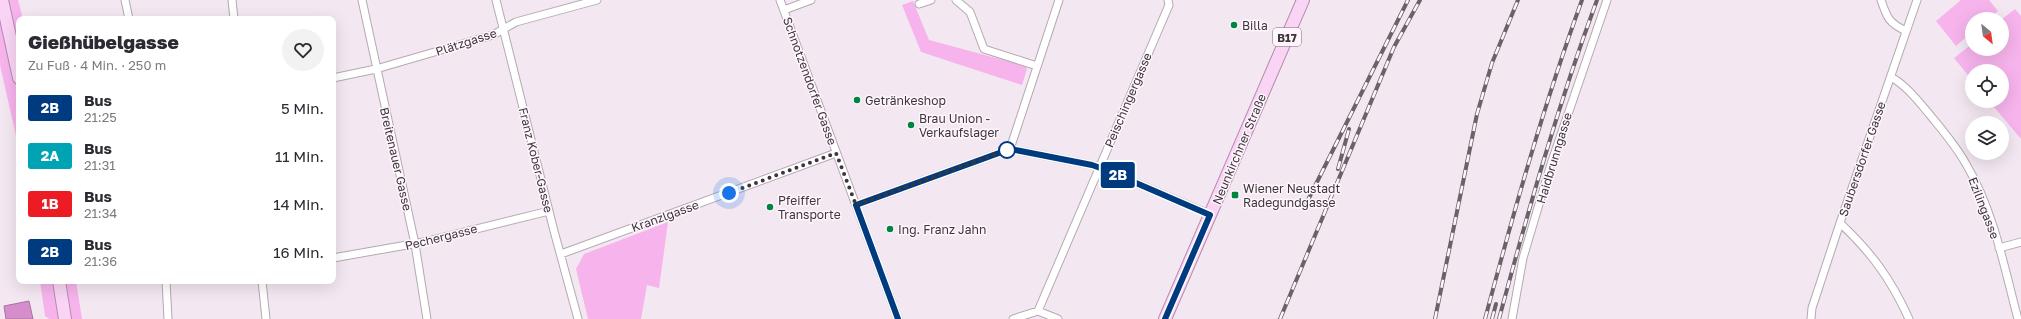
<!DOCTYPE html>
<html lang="de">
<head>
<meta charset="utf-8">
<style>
  :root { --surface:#fff; --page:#f2f2f3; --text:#2b2b33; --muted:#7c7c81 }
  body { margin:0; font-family:"Golos Text",sans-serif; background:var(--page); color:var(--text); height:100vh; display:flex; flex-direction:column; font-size:15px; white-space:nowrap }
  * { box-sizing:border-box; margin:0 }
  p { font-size:13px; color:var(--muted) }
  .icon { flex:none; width:22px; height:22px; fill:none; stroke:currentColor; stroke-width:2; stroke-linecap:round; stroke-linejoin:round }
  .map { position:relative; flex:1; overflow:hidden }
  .panel { position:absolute; left:16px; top:16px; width:320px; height:268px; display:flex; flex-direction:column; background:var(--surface); border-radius:8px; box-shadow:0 4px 16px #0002 }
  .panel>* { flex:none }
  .badge { padding:0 8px; border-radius:3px; font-size:14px; line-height:26px }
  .needle { width:26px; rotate:151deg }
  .buttons { position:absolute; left:1965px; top:12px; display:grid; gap:8px }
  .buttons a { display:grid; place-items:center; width:44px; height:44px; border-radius:50%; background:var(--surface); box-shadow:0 4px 16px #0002; font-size:20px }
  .you { position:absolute; width:20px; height:20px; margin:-10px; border:3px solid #fff; border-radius:50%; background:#1a73e8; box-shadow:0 0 0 6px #1a73e833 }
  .map>.badge { position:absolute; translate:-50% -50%; box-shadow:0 0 0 2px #fff }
  .round { display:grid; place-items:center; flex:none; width:42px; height:42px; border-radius:21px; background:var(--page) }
  .headline { display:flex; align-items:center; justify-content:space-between; height:68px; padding:0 12px }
  h1 { font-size:19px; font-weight:800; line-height:30px }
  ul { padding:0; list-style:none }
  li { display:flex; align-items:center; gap:12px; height:48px; padding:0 12px }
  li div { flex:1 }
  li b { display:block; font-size:15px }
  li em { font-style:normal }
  li .badge { min-width:44px; font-weight:700; text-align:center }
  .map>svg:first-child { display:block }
  .green { fill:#f6b3ec }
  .water { fill:#d68dcc; stroke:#a873a0 }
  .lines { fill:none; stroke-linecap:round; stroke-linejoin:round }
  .street-casing { stroke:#b5a9b3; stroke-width:9 }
  .primary-casing { stroke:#b48aae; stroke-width:14 }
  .street { stroke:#fff; stroke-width:7 }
  .primary { stroke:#f9d4f4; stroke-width:12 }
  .rail-casing { stroke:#696267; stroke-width:4 }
  .rail { stroke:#fff5fd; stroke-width:2.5; stroke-dasharray:8; stroke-linecap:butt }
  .line-casing { stroke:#fff; stroke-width:9 }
  .line { stroke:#003b80; stroke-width:6 }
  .walk { stroke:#3b363a; stroke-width:4; stroke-dasharray:0 7.2 }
  .poi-dot { fill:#008541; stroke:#fff5fd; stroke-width:1.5 }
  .stop-dot { fill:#fff; stroke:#003b80; stroke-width:2 }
  .labels { text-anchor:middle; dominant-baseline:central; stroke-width:3; stroke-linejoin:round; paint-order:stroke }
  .shield { fill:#fff5fd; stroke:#766f74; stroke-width:1 }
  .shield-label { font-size:11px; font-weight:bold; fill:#3b363a }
  .poi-label { font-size:12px; fill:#3b363a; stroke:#fff5fd; text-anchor:start }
  .street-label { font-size:12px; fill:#3b363a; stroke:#fff5fd }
</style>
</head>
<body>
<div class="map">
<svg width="2021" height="319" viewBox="0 0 2021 319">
  <rect width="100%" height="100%" fill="#f3e7f1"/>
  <path class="green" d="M0,0H18L23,19H19V149L0,65Z
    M1961,0H1989L1998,11L1988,19H1972V32L1956,46L1936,21Z
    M913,1L929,40L1025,66L1027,69L1022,85L921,52L902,5Z
    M2015,9L2021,16V139L1989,101H2002V71H1972V80L1954,58L1972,44V49H2002V19Z
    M668,222L659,288L647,285L641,319H588L576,269L584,254Z
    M40,281H76L82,319H49L45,316Z"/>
  <path class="water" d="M29,301L33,319H6L4,306Z"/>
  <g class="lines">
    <g class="street-casing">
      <path id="street" d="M125,0L129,19
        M232,0L234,19
        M362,0L415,244L427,319
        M496,0L554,231L578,319
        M780,0L898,319
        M956,0L970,12L984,49L1037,66
        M1881,0C1887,18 1889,23 1906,31
        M919,4L931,0
        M784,10L811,0
        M1891,77C1907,86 1919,102 1930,115C1943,131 1956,146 1966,164C1994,211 2004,267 2018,319
        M333,78L376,69L493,35L516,22L597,0
        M1010,149L1059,0
        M856,205L1010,149L1092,165L1106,170L1211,215
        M1840,223C1871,252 1891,279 1909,319
        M1999,248L2021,242
        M561,254L836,153
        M333,258L424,242L549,211
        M166,281L168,319
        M262,281L266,319
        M1038,311L1169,5L1168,0
        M1013,319L1038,311L1058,319
        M1512,319L1523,258L1551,164L1607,0
        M1811,319L1812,308L1840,223L1917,0"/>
    </g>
    <g class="primary-casing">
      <path id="primary" d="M2,0L19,78
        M59,281L65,319
        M1165,319L1303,0"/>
    </g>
    <use href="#street" class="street"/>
    <use href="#primary" class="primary"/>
    <g class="rail-casing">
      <path id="rail" d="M1338,169L1349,129
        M1306,204L1408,0
        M1280,319L1394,47L1420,0
        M1435,319L1477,114L1492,63L1518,0
        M1485,319C1514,211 1544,104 1582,0
        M1492,319L1496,304
        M1499,319C1528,211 1558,105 1597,0"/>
    </g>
    <use href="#rail" class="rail"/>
  </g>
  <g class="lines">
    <g class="line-casing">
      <path id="line" d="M898,319L856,205L1010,149L1092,165L1106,170L1210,215L1165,319"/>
    </g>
    <use href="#line" class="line"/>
    <path class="walk" d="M729,193L836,153L856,205L1010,149L1007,150"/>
  </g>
  <g class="poi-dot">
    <circle cx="1234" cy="25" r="4"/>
    <circle cx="857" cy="100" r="4"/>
    <circle cx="911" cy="125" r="4"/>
    <rect x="1231" y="191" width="8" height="8" rx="2"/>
    <circle cx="770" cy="207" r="4"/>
    <circle cx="890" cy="229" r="4"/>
  </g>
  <circle class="stop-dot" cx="1007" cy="150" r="8"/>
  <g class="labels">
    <rect class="shield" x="1273" y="28" width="28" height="18" rx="3"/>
    <g class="shield-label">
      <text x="1287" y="37">B17</text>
    </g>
    <g class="poi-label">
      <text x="1242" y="25">Billa</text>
      <text x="865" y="100">Getränkeshop</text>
      <text x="919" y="118">Brau Union -<tspan x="919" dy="14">Verkaufslager</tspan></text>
      <text x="1243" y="188">Wiener Neustadt<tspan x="1243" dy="14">Radegundgasse</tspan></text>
      <text x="778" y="200">Pfeiffer<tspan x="778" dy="14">Transporte</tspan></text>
      <text x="898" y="229">Ing. Franz Jahn</text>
    </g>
    <g class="street-label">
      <text transform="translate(466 42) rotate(-18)">Plätzgasse</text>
      <text transform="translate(810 81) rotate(70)">Schnotzendorfer Gasse</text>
      <text transform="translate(1128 100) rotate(-67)">Peischingergasse</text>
      <text transform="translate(1239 149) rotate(-67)">Neunkirchner Straße</text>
      <text transform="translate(1554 158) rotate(-73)">Haidbrunngasse</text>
      <text transform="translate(396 159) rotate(77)">Breitenauer Gasse</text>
      <text transform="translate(1862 159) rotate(-71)">Saubersdorfer Gasse</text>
      <text transform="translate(536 160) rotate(76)">Franz Kober-Gasse</text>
      <text transform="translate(1984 208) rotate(69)">Ezilingasse</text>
      <text transform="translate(665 216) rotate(-20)">Kranzlgasse</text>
      <text transform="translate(441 237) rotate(-14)">Pechergasse</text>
    </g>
  </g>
</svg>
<div class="buttons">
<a><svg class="needle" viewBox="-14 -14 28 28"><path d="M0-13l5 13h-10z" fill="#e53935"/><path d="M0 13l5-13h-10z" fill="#7c7c81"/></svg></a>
<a><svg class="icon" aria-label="locate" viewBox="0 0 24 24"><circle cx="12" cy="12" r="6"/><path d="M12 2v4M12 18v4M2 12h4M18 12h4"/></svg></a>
<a><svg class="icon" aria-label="layers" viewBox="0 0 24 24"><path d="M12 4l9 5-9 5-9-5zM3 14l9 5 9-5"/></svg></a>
</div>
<div class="you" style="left:729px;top:193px"></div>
<b class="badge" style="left:1118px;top:175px;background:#003b80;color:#fff">2B</b>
<section class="panel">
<div class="headline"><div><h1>Gießhübelgasse</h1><p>Zu Fuß · 4 Min. · 250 m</p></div><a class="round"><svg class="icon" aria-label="heart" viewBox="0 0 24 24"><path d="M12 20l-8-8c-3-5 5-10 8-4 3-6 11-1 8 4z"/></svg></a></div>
<ul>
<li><span class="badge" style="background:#003b80;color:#fff">2B</span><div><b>Bus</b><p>21:25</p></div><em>5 Min.</em></li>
<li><span class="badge" style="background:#00a3b4;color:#fff">2A</span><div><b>Bus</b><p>21:31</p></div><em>11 Min.</em></li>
<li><span class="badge" style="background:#ed1c24;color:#fff">1B</span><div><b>Bus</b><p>21:34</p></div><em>14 Min.</em></li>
<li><span class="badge" style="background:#003b80;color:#fff">2B</span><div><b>Bus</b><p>21:36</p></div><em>16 Min.</em></li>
</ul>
</section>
</div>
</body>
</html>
